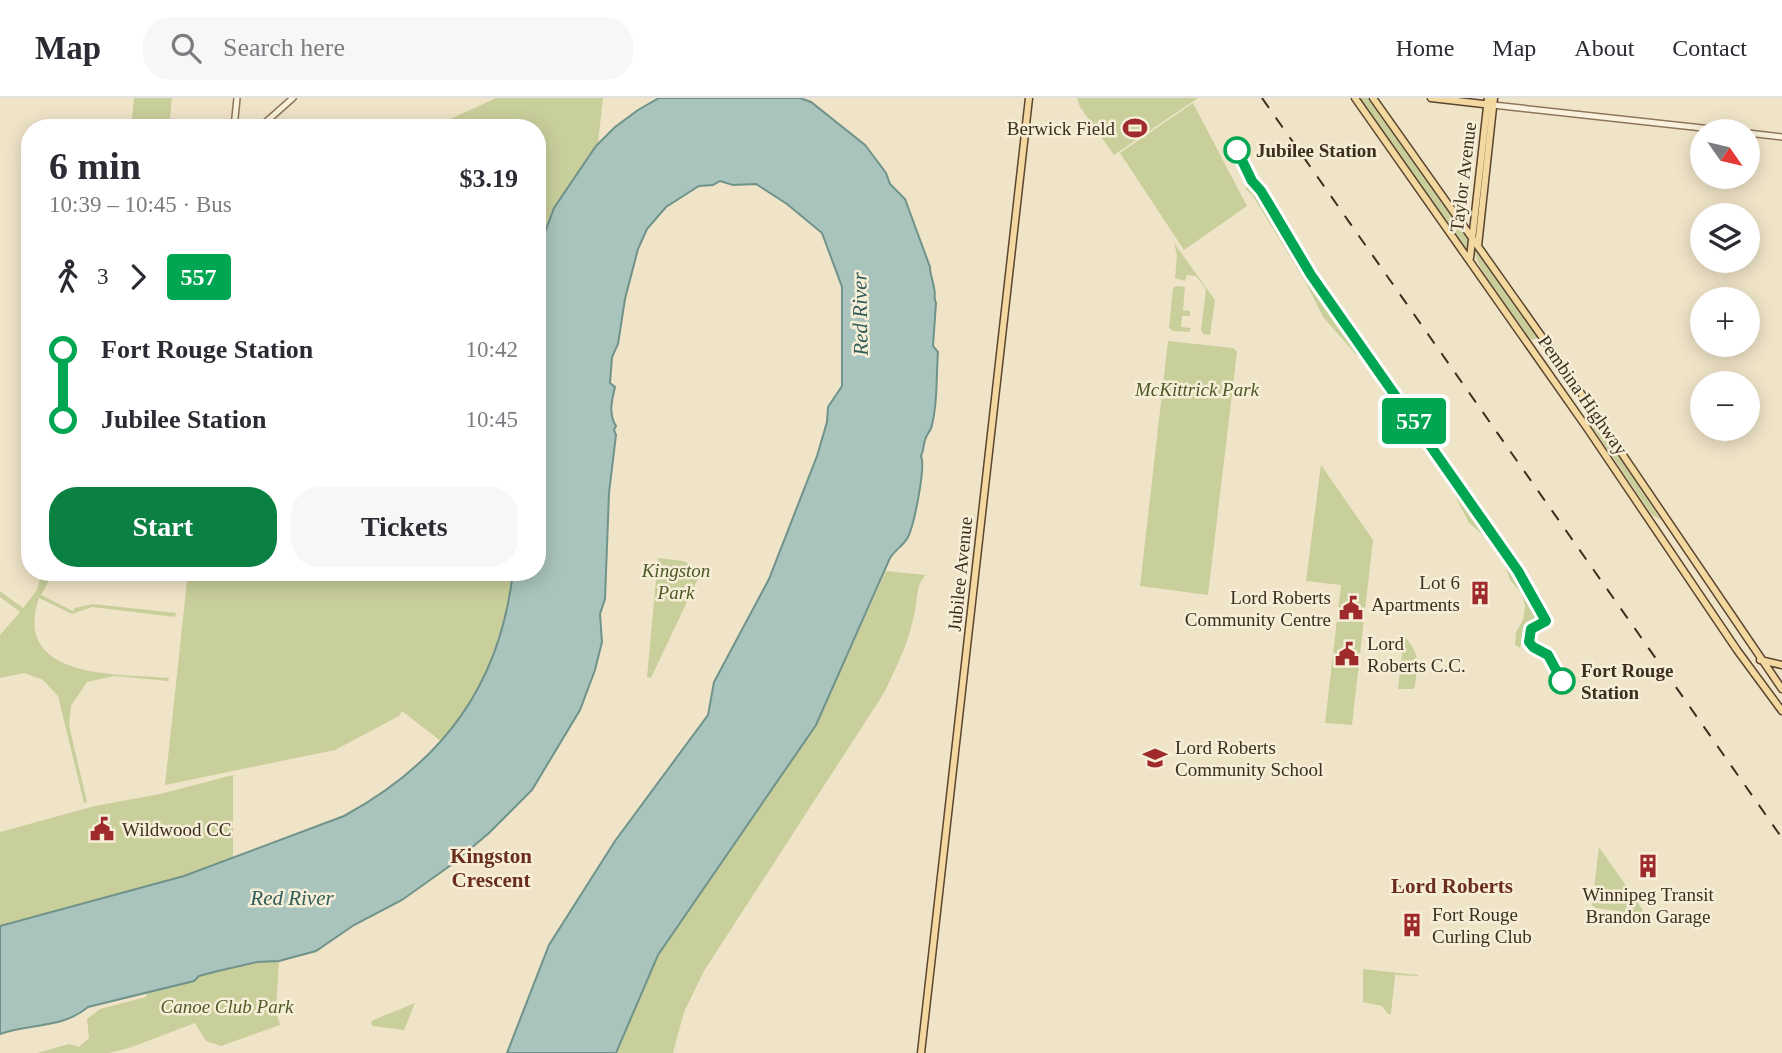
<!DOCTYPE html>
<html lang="en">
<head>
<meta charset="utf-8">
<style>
  :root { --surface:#fff; --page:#f7f7f7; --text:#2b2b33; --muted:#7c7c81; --line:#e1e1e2; --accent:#0b8043 }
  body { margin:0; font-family:Georgia,serif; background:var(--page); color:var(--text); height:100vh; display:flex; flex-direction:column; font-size:26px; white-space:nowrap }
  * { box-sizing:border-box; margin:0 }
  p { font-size:23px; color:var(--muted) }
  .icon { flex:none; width:38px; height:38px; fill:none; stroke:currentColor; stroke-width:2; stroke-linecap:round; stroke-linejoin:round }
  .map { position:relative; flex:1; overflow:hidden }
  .details { position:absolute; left:21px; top:21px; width:525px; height:462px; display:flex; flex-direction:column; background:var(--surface); border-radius:28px; box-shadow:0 4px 18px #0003 }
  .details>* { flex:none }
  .badge { padding:0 14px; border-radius:5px; font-size:24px; line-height:46px }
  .needle { width:46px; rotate:124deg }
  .fabs { position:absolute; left:1690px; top:21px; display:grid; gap:14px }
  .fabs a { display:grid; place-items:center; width:70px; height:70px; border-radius:50%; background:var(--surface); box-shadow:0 4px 18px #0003; font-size:35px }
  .map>.badge { position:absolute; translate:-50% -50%; box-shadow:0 0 0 4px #fff }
  .legs { display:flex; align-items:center; gap:10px; height:77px; padding:0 28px; font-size:23px }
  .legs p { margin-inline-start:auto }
  .overview { display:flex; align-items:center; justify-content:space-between; height:119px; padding:0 28px }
  h1 { font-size:38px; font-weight:700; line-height:52px }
  .cta { display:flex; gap:14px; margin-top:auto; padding:14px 28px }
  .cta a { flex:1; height:80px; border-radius:28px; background:var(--accent); color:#fff; font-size:28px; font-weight:700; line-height:80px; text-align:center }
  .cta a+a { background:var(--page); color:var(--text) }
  ul { padding:0 28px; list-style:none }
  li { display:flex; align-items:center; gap:24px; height:70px; font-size:26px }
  li i { display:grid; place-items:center; width:10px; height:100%; margin:0 9px; background:currentColor }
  li i::after { content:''; width:18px; height:18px; margin:-9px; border:5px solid; border-radius:50%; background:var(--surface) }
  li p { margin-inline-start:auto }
  li:first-child i { background:linear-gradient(#0000 50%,currentColor 0) }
  li:last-child i { background:linear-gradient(currentColor 50%,#0000 0) }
  header { display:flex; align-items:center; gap:42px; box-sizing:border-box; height:98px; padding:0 35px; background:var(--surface); border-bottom:2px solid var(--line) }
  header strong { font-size:33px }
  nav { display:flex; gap:38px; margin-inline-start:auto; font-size:24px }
  .search { width:490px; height:63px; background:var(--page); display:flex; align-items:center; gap:18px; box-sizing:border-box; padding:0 24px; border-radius:28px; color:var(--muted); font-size:26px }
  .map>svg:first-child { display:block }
  .green { fill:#c9cf9b }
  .water { fill:#a9c4bc; stroke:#6f938a; stroke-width:2 }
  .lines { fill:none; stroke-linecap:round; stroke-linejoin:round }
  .minor-casing { stroke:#8d765c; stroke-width:8 }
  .major-casing { stroke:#5b4430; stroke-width:9 }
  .minor { stroke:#faf1dc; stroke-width:5 }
  .major { stroke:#f3d9a0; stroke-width:6 }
  .rail { stroke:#3d2e20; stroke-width:2; stroke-dasharray:12 12; stroke-linecap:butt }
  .line-1-casing { stroke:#fff; stroke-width:16 }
  .line-1 { stroke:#00a651; stroke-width:10 }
  .stop-1-dot { fill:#fff; stroke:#00a651; stroke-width:3.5 }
  .labels { text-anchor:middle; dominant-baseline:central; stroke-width:5; stroke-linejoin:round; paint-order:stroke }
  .poi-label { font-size:19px; fill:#3d2e20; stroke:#f7eed8; text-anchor:start }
  .stop-label { font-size:19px; font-weight:bold; fill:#3d2e20; stroke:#f7eed8; text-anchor:start }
  .street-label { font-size:19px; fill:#3d2e20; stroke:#f7eed8 }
  .park-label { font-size:19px; font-style:italic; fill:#4d5a26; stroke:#f7eed8 }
  .water-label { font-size:21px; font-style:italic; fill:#2f5d5a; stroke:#f7eed8 }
  .neighbourhood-label { font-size:21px; font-weight:bold; fill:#6b2e1e; stroke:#f7eed8 }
</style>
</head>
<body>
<header>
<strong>Map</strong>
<div class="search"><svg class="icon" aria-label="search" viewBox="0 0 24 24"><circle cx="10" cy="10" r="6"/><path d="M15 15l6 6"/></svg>Search here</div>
<nav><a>Home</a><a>Map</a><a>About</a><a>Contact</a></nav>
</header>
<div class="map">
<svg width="1782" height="955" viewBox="0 0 1782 955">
  <rect width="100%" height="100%" fill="#f0e4c8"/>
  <path class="green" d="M134,0H172L169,30H131Z
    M496,0H603L598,45L554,110L537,157V30H431Z
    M1077,0H1198L1114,57L1080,9Z
    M1355,0H1373L1471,137L1470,162Z
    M1193,5L1247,108L1184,152L1120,55Z
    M1250,87L1259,97L1309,179L1516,476L1537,515L1534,523L1525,533L1520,550L1515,547L1516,534L1523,522L1525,508L1522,496L1510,482L1506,470L1488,441L1469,425L1448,384L1387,301L1367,269L1323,219L1306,185L1253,98L1245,90Z
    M1174,145L1215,202L1210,237L1203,236L1201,232L1206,191L1196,178L1187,177L1185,183L1175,180L1177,157Z
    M1474,150L1538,240L1531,242C1515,220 1476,174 1474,150Z
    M1176,188L1185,189L1183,212L1190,213V218H1182L1181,229L1191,230L1189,234L1173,233L1169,230L1173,190Z
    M1168,243L1233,250L1237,254L1208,497L1140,488Z
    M1596,328L1602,332L1661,422L1652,417L1593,330Z
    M1321,367L1373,442L1352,627L1325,625L1341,487L1306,483Z
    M658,460L683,463L702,472L651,580L647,579Z
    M886,473L926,477C916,486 918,500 915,512C910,542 897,568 884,595L704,873L684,914L673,955H616L658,857L816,627Z
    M42,474H54L41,497L73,513L75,510L93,506L176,515L175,519L92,509L72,516L39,500C11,582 119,576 169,580L168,583L114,578L87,584L71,608L69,627L87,704L84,705L58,598L43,582L24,575L0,580V537L20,514L0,499V493L23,510L37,492Z
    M188,474H513C505,541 482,591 442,644L402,613L399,618L335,652L165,687Z
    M1404,538C1421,557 1418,564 1415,588L1413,591H1398Z
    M233,677V760L184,778L0,828V734L95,708L160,696Z
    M1599,749L1643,812L1641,816L1595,810L1592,807Z
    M279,863L276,913L280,927L221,948L206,943L195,925L129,950L109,955H37L69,946L79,949L89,940L87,921L100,911L146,899L147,895L194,883C206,871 260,864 279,863Z
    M1363,871L1418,877V878L1395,877L1391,916H1388L1382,908L1363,904Z
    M415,905L404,932L372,928L371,923Z"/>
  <path class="water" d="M659,0H800L811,4L865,47L886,75L890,86L905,101L930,169C930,177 933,182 934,190C936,197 933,199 936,205L933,248L938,254C936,279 938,304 932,327C931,333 926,337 925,342C923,348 924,352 921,358C926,369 914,427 908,439C904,447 895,452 890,460L816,627L658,857L616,955H507L549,847L615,743L708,617L714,584L769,481L817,358L827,324L828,309L842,288V189L822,135L787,106L756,86L733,87L720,83L713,87L699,88L666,109L647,131L638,151L625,201L618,246L612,259L610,285L615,289C612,302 608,315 616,328L614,332L616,337L609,395L605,501L600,516L602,544L595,572L580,612L532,692L489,735L451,767L402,802L354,827L316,853L279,863L257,864L218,873L199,878L194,883L88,909C62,931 30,925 0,936V828L184,778L344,718C443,664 500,587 513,474H537V156L554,110L596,48L615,29L638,12Z"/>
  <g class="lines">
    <g class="minor-casing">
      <path id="minor" d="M1493,7L1730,33
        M234,30L237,0
        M259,30L293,0
        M1748,35L1782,39
        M1397,791H1398"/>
    </g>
    <g class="major-casing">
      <path id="major" d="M1355,0L1587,330L1737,552L1782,613
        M1373,0L1557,260L1782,591
        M1431,0L1492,7
        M1478,148L1494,0
        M1470,160L1488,0
        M1760,562L1782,567
        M921,955L1029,0"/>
    </g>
    <use href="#minor" class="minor"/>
    <use href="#major" class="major"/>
    <path class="rail" d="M1262,0L1782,740"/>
  </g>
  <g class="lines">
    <g class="line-1-casing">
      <path id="line-1" d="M1237,52L1252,83L1261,93L1311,177L1518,473L1546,523L1531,531L1529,544L1533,549L1548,557L1562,583"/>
    </g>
    <use href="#line-1" class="line-1"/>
  </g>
  <defs>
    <g id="stadium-bare" transform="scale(1.89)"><path d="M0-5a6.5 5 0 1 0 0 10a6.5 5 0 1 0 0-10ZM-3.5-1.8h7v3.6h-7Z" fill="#9e2a2b" stroke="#f7eed8" stroke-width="2.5" paint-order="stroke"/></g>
    <g id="building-bare" transform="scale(1.89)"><path d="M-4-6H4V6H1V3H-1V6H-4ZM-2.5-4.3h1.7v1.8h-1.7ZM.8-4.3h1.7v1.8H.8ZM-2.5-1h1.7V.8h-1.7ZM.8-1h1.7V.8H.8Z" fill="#9e2a2b" stroke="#f7eed8" stroke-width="2.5" paint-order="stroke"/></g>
    <g id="civic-bare" transform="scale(1.89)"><path d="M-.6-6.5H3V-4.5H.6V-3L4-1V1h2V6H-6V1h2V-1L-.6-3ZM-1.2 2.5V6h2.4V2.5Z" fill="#9e2a2b" stroke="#f7eed8" stroke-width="2.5" paint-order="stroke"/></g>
    <g id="school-bare" transform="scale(1.89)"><path d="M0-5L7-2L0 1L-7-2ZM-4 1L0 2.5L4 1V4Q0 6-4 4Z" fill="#9e2a2b" stroke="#f7eed8" stroke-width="2.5" paint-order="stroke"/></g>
  </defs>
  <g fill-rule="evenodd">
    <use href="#stadium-bare" x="1135" y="30"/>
    <use href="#building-bare" x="1480" y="495"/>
    <use href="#civic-bare" x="1351" y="510"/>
    <use href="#civic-bare" x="1347" y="556"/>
    <use href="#school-bare" x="1155" y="660"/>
    <use href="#civic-bare" x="102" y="731"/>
    <use href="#building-bare" x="1648" y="768"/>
    <use href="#building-bare" x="1412" y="827"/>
  </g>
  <g class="stop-1-dot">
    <circle cx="1237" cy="52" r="12"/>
    <circle cx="1562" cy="583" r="12"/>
  </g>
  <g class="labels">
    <g class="poi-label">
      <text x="1115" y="30" text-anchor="end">Berwick Field</text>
      <text x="1460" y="484" text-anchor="end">Lot 6<tspan x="1460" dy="22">Apartments</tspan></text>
      <text x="1331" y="499" text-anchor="end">Lord Roberts<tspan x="1331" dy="22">Community Centre</tspan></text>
      <text x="1367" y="545">Lord<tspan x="1367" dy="22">Roberts C.C.</tspan></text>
      <text x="1175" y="649">Lord Roberts<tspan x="1175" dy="22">Community School</tspan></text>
      <text x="122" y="731">Wildwood CC</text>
      <text x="1648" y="796" text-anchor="middle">Winnipeg Transit<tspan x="1648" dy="22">Brandon Garage</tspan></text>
      <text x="1432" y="816">Fort Rouge<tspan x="1432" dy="22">Curling Club</tspan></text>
    </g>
    <g class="stop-label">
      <text x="1256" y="52">Jubilee Station</text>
      <text x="1581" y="572">Fort Rouge<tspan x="1581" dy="22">Station</tspan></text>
    </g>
    <g class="street-label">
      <text transform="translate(1463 79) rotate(-83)">Taylor Avenue</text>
      <text transform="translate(1583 297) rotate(55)">Pembina Highway</text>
      <text transform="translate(960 476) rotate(-84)">Jubilee Avenue</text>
    </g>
    <g class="park-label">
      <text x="1197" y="291">McKittrick Park</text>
      <text x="676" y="472">Kingston<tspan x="676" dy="22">Park</tspan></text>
      <text x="227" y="908">Canoe Club Park</text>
    </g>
    <g class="water-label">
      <text transform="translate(860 216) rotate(-91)">Red River</text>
      <text x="292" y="800">Red River</text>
    </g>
    <g class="neighbourhood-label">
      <text x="491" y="758">Kingston<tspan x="491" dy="24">Crescent</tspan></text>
      <text x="1452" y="788">Lord Roberts</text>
    </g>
  </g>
</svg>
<div class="fabs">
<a><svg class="needle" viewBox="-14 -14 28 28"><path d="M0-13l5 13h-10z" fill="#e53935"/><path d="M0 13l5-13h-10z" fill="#7c7c81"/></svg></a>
<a><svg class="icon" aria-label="layers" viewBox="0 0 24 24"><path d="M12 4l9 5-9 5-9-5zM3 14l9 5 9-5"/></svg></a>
<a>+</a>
<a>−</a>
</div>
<b class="badge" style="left:1414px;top:323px;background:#00a651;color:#fff">557</b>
<section class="details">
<div class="overview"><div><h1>6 min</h1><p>10:39 – 10:45 · Bus</p></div><b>$3.19</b></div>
<div class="legs"><svg class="icon" aria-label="walk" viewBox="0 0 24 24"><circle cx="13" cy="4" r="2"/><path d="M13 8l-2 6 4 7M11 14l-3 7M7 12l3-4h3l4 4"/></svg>3<svg class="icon" aria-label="forward" viewBox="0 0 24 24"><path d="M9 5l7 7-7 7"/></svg><b class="badge" style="background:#00a651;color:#fff">557</b></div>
<ul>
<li><i style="color:#00a651"></i><b>Fort Rouge Station</b><p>10:42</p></li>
<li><i style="color:#00a651"></i><b>Jubilee Station</b><p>10:45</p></li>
</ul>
<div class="cta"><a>Start</a><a>Tickets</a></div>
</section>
</div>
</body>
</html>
